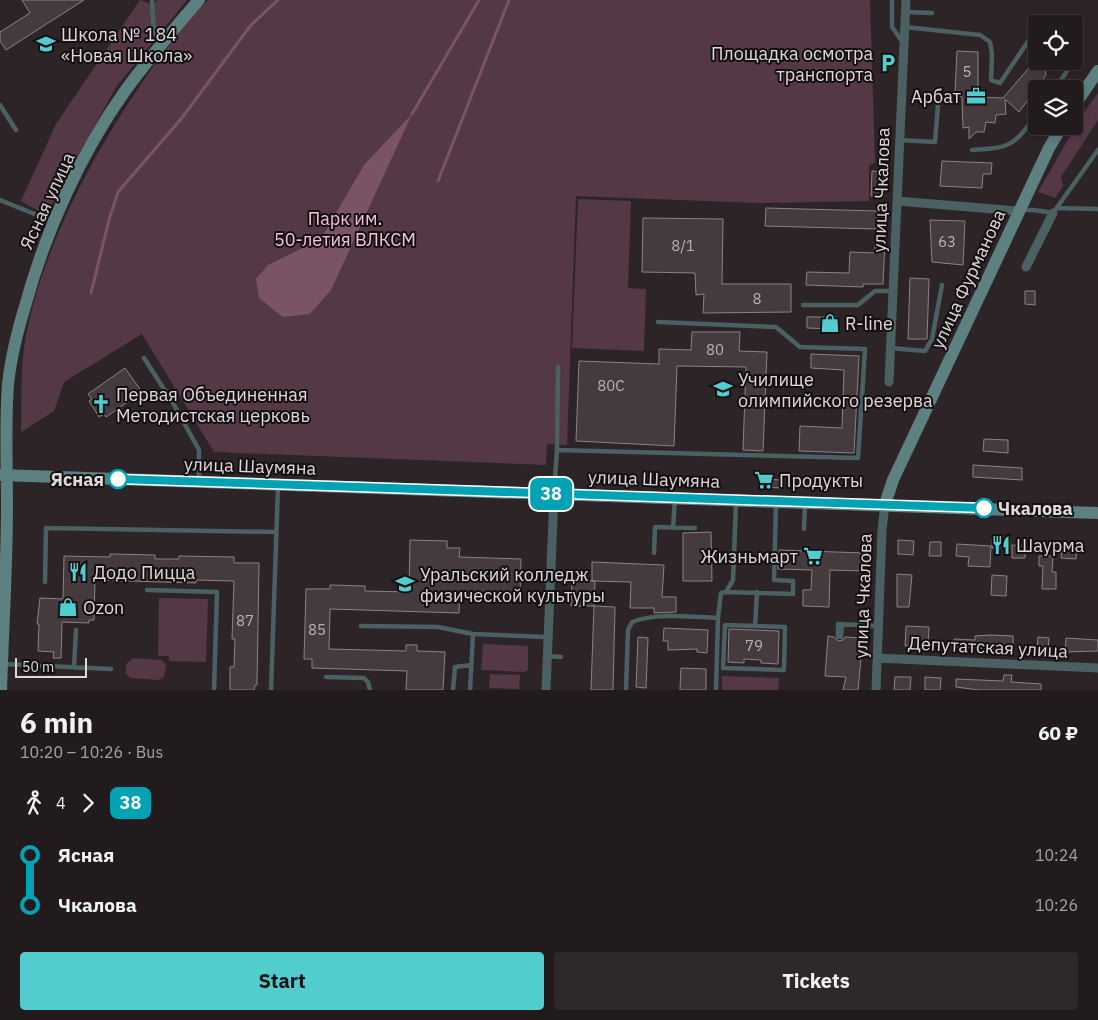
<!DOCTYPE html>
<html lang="en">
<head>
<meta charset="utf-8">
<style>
  :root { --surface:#221b1e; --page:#2e282b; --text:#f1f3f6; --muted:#a2a1a4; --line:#3f393c; --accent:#52cdce }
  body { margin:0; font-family:"IBM Plex Sans",sans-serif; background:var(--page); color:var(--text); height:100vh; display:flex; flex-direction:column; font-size:19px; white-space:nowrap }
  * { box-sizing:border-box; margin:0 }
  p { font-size:16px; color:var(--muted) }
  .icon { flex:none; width:28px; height:28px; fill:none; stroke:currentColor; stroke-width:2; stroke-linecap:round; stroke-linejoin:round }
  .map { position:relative; height:690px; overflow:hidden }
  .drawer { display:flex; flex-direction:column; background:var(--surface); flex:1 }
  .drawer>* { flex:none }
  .badge { padding:0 10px; border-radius:8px; font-size:18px; line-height:32px }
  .buttons { position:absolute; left:1028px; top:15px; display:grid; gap:10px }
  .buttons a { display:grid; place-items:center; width:55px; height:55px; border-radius:5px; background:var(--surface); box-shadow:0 2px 8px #0003,0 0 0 1px var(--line); font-size:25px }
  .scale { position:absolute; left:15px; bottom:12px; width:72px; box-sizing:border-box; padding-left:5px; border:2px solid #e0d9dc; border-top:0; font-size:14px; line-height:18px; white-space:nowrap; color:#e0d9dc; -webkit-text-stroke:4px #130f11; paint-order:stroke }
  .map>.badge { position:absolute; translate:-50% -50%; box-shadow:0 0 0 2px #fff }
  .legs { display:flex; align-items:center; gap:8px; height:55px; padding:0 20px; font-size:16px }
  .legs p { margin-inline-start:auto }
  .summary { display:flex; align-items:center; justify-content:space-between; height:85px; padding:0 20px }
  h1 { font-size:28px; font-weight:800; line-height:38px }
  .button { display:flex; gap:10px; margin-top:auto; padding:10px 20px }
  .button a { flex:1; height:58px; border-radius:5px; background:var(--accent); color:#111; font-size:20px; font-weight:800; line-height:58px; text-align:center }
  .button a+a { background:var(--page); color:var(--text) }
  ul { padding:0 20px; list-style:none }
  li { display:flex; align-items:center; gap:18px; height:50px; font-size:19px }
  li i { display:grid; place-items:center; width:8px; height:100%; margin:0 6px; background:currentColor }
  li i::after { content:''; width:12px; height:12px; margin:-6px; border:4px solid; border-radius:50%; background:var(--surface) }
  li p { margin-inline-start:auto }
  li:first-child i { background:linear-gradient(#0000 50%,currentColor 0) }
  li:last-child i { background:linear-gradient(currentColor 50%,#0000 0) }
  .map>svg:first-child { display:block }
  .green { fill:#553846 }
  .water { fill:#7a5466 }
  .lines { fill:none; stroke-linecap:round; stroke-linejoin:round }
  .stream { stroke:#7a5466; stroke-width:3 }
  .building { fill:#453b3f; stroke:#8c8186 }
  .lane { stroke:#4b6060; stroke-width:4.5 }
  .street { stroke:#4b6060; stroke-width:9 }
  .secondary { stroke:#5d8080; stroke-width:12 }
  .line-1-casing { stroke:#fff; stroke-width:11 }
  .line-1 { stroke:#00a3b4; stroke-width:8 }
  .stop-1-dot { fill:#fff; stroke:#00a3b4; stroke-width:2.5 }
  .labels { text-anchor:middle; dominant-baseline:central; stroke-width:4; stroke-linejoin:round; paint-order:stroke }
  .number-label { font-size:15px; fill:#b9b2b5 }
  .poi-label { font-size:18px; fill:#e0d9dc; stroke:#130f11; text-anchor:start }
  .street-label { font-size:18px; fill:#e0d9dc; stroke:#130f11 }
  .park-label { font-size:18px; fill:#f8c1db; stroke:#130f11 }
  .stop-label { font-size:18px; font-weight:bold; fill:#e0d9dc; stroke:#130f11; text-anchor:end }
</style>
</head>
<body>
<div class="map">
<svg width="1098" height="690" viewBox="0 0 1098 690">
  <rect width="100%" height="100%" fill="#2d2428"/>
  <path class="green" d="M140,0L153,5L157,0H187L116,87L46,215L21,201L56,124Z
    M208,0H870L875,163L869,165V201L758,203L576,196L567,445L547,444L546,465L214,452L142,334L64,382L54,411L21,432C22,402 20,370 25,341C42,243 105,131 164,52C178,34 192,16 208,0Z
    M1098,93V120L1061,177L1063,186L1055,198L1038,192L1082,115Z
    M578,199L631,201L628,288L646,289L644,351L572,348Z
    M159,598L208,599L206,662L169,661V656H158Z
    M483,644L528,646V670L525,672L481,670Z
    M133,658L162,660L166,665L164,677L159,680L130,678L126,673V664Z
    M490,674L520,675L519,689L489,688Z
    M722,676L779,678L778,690H722Z"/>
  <path class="water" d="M412,114L331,290L310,314L283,317L259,298L256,279L268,265L321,239L364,165Z"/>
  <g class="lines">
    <path class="stream" d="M412,114L479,0
      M438,181L509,0
      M91,293L110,216L118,192L181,119L251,25L278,0"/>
  </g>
  <path class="building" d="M22,0H84L6,50L0,41V32L30,13Z
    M957,51L978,52V97L1003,98L1034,62L1044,67L1046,75L1019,112L1005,99L1006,114L996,115L995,123L986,122L984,132H976L969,139V127L963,128L962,97L959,96L960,91L955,92Z
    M942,161L992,163L991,174H983L982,188L940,186Z
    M872,171L884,172V196H871Z
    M766,208L877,211L876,229L765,226Z
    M643,218L723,219L722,284H791V312L703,313L704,294L696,295L695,273L642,272Z
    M930,220L965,221L963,265L932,262Z
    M875,242H885L883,284H863V287L806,285L807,272L849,273L850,252L875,253Z
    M910,278L929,279L927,339H908Z
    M1025,291H1035V305L1025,304Z
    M807,317H836V329L807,328Z
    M692,332H740L739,351L767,352L763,451L743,450L746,367L677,366L674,446L576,441L579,361L659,364V349L691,350Z
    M811,354L859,356L854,453L799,451L800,426L842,428L844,370L811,368Z
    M125,368L142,392L106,417L104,414L99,417L89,401L92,399L88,394Z
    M984,439L1008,440V453L983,451Z
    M973,465L1022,468V480L973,477Z
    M761,479L783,480V488L761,487Z
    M711,532L712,581H683V533Z
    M992,539L1010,540V549L992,548Z
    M410,540L447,541V548H460L459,557L521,559L520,596L460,594L459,613L330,609L329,649L406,651V645H417V651L445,652L443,690H406L407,671L312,668V659H304L306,589H330V585L365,586V591L409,592Z
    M898,540L914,541L913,555L898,554Z
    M930,542H941V556H929Z
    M957,544L991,546L990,567L968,566L969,557L956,556Z
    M1012,545L1026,546L1025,558H1012Z
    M1062,546L1077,547L1076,559L1061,558Z
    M779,550L864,553V571L830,570L829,607L803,606V590H811L812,570L778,569Z
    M110,554L155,555V559H179V556L234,557V563H259L257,685H255L254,690H230V667H234L235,639H232L234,581L196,580V583L95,580L94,620H89V623L62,622L61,658H53L54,652L38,651L39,624H37L40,598L63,599L64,556L110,557Z
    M1039,556H1053L1052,572H1056V589H1042L1043,566H1039Z
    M592,562L664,565L662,597H676V612L654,613V608H630L631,582L592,581Z
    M897,574L912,575L909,607H897Z
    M992,575L1007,576L1006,596L991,595Z
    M572,580L595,581L594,606H571Z
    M594,606L615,607L613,690H591Z
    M906,626L929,627L928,646H905Z
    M664,628L708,630L707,653L697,652V649L668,650V641H663Z
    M729,629L779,631L778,664L761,663V660L744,659V663L728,662Z
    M991,635L1013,636V650L954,647V639L975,640V636Z
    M828,636L834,637L838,641L843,640L845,637L863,638L858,690H843L846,677L825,676Z
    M638,637L648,638L646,688L636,687Z
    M1038,637L1049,638L1048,651L1037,650Z
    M1066,638L1098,640V651L1065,652Z
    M681,668L706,669V690H680Z
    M1004,675H1012L1011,682L1041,684V690H979L956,687V679L1003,681Z
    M895,677H911L910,690H894Z
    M925,677L941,678L940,690H925Z"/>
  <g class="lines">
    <path class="lane" d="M152,0L154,33L162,40
      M892,0V27L903,43
      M905,12L932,13
      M905,27L980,35L990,42L992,54L991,80L1000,83L1029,40L1036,44
      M1055,89L1071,65L1065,61
      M0,105L16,130
      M899,140L935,142L938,105
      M972,150C1010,148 1014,146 1036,115
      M0,200L52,221
      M1057,208L1098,209
      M1023,210H1034L1053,213L1098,150
      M803,305H858L875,291H893
      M890,348L925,351L932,339L942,285
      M144,358L173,403L199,450V482
      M557,450L558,367
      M554,492L557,450L858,458L865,349L800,347L776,327L658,322
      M673,528L675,499
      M804,529L805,505
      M654,553L655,527L695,528
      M45,582L46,528L276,532
      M147,590L217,592L214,690
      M726,592L793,594V581L774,580L776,504
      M361,626L438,627L473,634
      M755,626L785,627L784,670L723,668L725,625L755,626L757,592
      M838,637V624L878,626
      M841,637L842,624
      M547,656L561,657
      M3,664L111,669
      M74,667L76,630
      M326,677L364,678L368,682L370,690
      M271,690L278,486
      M453,690L455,667L471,665
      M470,690L473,634L547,637
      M626,690L628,630L632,622C658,612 691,617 718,618L721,593L726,592L733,580L736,503
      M716,690L718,618"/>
    <path class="street" d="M897,201L1019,211
      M1026,267L1053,213
      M889,382L906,0
      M877,658L1098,668
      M546,690L554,494
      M876,690L882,530L885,504"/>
    <path class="secondary" d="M1074,106L1098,71
      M0,475L1098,513
      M885,504L893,480L1049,148L1062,126
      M1,690C3,628 7,566 7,505C7,464 5,424 8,384C11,356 18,329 26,303C46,230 81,153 125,91C148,59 173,30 199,0"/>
  </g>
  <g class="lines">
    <g class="line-1-casing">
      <path id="line-1" d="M118,479L984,508"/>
    </g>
    <use href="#line-1" class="line-1"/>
  </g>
  <defs>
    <g id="school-bare" transform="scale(1.5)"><path d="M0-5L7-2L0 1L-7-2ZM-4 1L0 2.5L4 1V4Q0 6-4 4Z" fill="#52cdce" stroke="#130f11" stroke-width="2.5" paint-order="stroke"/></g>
    <g id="parking-bare" transform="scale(1.5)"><path d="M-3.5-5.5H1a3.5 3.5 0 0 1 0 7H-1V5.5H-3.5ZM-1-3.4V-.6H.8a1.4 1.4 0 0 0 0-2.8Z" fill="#52cdce" stroke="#130f11" stroke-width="2.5" paint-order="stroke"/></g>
    <g id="office-bare" transform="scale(1.5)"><path d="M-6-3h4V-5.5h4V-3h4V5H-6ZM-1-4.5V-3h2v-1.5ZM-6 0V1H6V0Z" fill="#52cdce" stroke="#130f11" stroke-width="2.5" paint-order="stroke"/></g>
    <g id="shop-bare" transform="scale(1.5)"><path d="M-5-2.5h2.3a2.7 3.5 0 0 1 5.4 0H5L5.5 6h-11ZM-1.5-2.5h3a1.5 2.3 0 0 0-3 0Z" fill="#52cdce" stroke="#130f11" stroke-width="2.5" paint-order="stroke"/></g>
    <g id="university-bare" transform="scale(1.5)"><path d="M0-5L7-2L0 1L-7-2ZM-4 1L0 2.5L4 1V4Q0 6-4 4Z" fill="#52cdce" stroke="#130f11" stroke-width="2.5" paint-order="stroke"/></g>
    <g id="church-bare" transform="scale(1.5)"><path d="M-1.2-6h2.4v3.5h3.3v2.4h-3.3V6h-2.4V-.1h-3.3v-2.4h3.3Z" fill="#52cdce" stroke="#130f11" stroke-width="2.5" paint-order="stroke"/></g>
    <g id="supermarket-bare" transform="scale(1.5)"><path d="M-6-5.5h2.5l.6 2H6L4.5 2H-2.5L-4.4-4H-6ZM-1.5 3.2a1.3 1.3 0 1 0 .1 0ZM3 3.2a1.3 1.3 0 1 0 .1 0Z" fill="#52cdce" stroke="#130f11" stroke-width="2.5" paint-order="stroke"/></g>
    <g id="restaurant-bare" transform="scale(1.5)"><path d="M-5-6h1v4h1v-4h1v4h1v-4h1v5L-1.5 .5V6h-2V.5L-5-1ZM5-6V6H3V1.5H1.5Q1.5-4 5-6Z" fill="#52cdce" stroke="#130f11" stroke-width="2.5" paint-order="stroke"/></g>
  </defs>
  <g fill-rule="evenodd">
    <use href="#school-bare" x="46" y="44"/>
    <use href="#parking-bare" x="888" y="63"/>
    <use href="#office-bare" x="976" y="96"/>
    <use href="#shop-bare" x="830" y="323"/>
    <use href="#university-bare" x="723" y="389"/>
    <use href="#church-bare" x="101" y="404"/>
    <use href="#supermarket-bare" x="764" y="480"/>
    <use href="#restaurant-bare" x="1001" y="545"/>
    <use href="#supermarket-bare" x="813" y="556"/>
    <use href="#restaurant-bare" x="78" y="572"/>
    <use href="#university-bare" x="405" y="584"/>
    <use href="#shop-bare" x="68" y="607"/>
  </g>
  <g class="stop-1-dot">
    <circle cx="118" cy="479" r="9"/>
    <circle cx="984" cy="508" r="9"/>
  </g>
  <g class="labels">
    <g class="number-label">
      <text x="967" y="71">5</text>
      <text x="947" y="241">63</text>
      <text x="683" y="245">8/1</text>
      <text x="757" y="298">8</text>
      <text x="715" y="349">80</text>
      <text x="611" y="385">80С</text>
      <text x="245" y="620">87</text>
      <text x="317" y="629">85</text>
      <text x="754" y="645">79</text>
    </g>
    <g class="poi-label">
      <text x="61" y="34">Школа № 184<tspan x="61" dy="21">«Новая Школа»</tspan></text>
      <text x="873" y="53" text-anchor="end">Площадка осмотра<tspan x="873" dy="21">транспорта</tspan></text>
      <text x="961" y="96" text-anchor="end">Арбат</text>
      <text x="845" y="323">R-line</text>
      <text x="738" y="379">Училище<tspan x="738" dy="21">олимпийского резерва</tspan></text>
      <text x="116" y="394">Первая Объединенная<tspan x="116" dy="21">Методистская церковь</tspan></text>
      <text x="779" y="480">Продукты</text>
      <text x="1016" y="545">Шаурма</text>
      <text x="798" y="556" text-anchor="end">Жизньмарт</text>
      <text x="93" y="572">Додо Пицца</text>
      <text x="420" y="574">Уральский колледж<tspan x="420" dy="21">физической культуры</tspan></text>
      <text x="83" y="607">Ozon</text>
    </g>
    <g class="street-label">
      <text transform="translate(881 190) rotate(-88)">улица Чкалова</text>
      <text transform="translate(47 201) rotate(-65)">Ясная улица</text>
      <text transform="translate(968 279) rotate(-65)">улица Фурманова</text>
      <text transform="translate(250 466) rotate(2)">улица Шаумяна</text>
      <text transform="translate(654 479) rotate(2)">улица Шаумяна</text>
      <text transform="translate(863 596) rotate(-88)">улица Чкалова</text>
      <text transform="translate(988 647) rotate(3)">Депутатская улица</text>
    </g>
    <g class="park-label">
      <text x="345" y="218">Парк им.<tspan x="345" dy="21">50-летия ВЛКСМ</tspan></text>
    </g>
    <g class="stop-label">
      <text x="104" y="479">Ясная</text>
      <text x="998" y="508" text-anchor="start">Чкалова</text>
    </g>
  </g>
</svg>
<div class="buttons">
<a><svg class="icon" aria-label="locate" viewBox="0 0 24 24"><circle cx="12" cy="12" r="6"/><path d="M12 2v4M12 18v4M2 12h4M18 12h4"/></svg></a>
<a><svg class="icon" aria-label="layers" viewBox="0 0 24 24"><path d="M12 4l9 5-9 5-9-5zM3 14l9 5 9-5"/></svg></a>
</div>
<div class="scale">50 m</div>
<b class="badge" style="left:551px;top:494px;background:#00a3b4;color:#fff">38</b>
</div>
<section class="drawer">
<div class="summary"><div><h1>6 min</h1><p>10:20 – 10:26 · Bus</p></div><b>60 ₽</b></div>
<div class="legs"><svg class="icon" aria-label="walk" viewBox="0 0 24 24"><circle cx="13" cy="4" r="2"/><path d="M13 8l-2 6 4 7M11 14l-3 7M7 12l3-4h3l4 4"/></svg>4<svg class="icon" aria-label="forward" viewBox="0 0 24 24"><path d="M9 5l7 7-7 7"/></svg><b class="badge" style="background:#00a3b4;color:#fff">38</b></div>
<ul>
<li><i style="color:#00a3b4"></i><b>Ясная</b><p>10:24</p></li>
<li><i style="color:#00a3b4"></i><b>Чкалова</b><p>10:26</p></li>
</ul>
<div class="button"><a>Start</a><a>Tickets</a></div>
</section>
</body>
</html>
